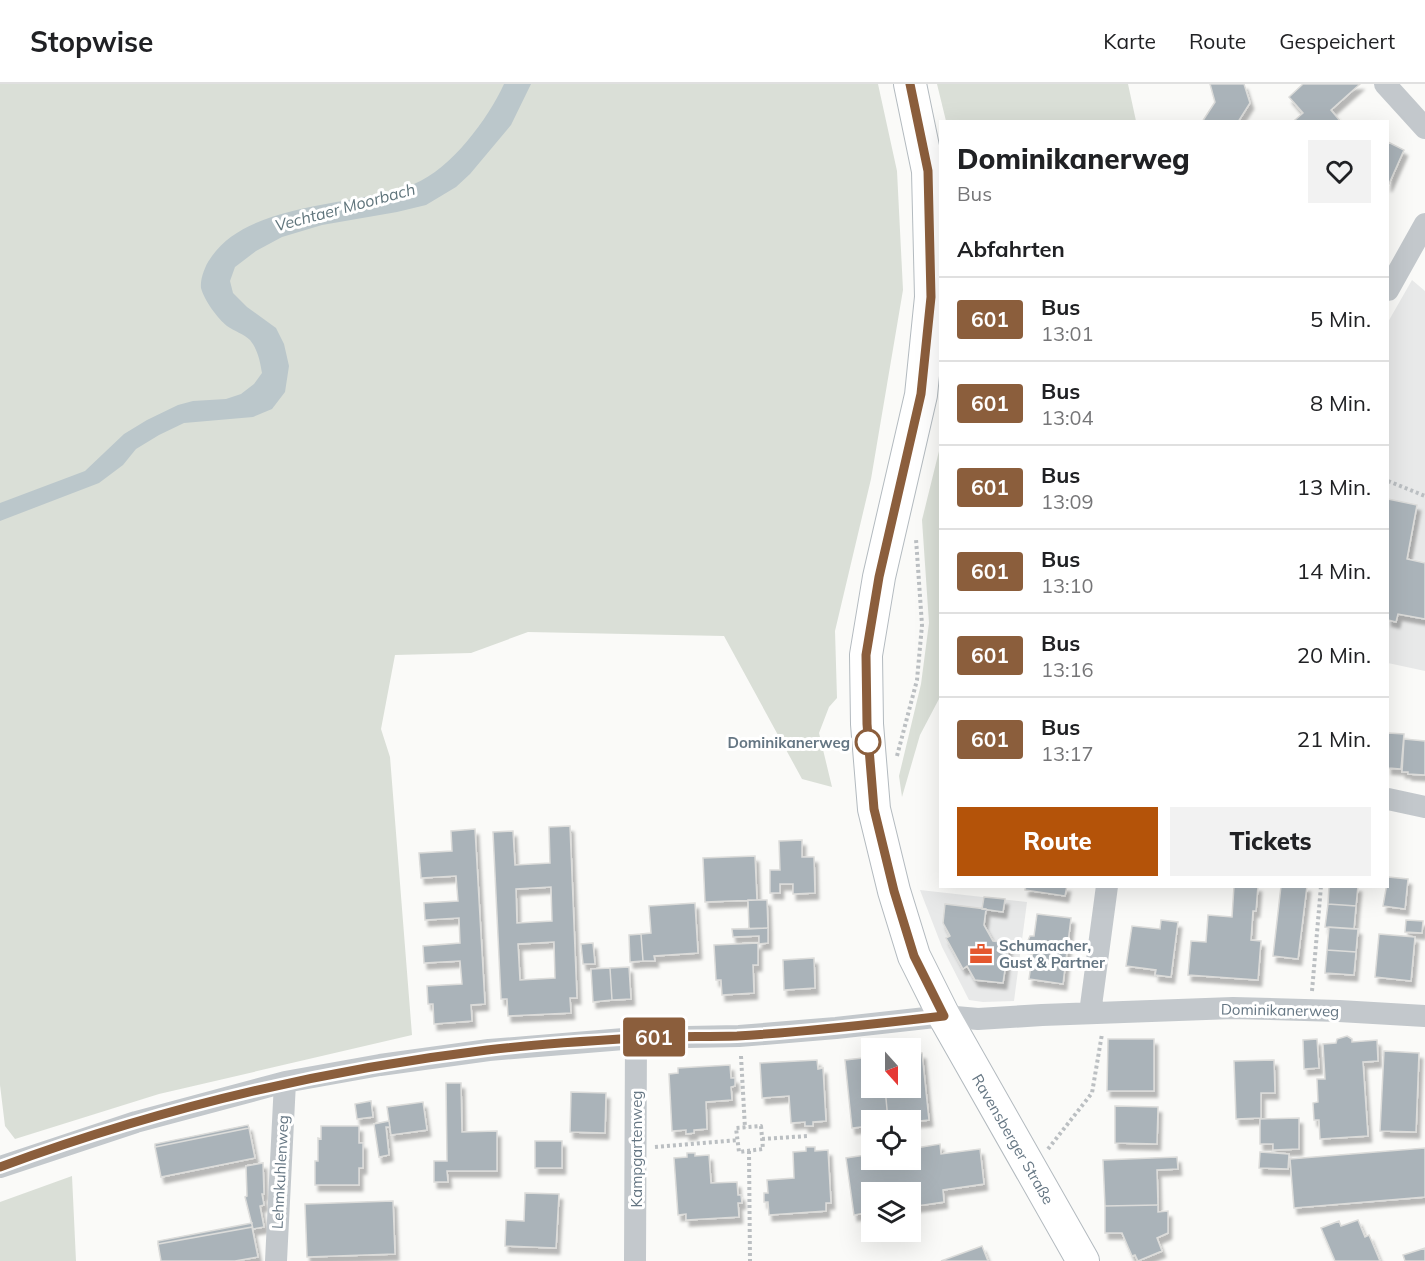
<!DOCTYPE html>
<html lang="de">
<head>
<meta charset="utf-8">
<style>
  :root { --surface:#fff; --page:#f2f2f2; --text:#202124; --muted:#757577; --line:#e0e0e0; --accent:#b45309 }
  body { margin:0; font-family:Mulish,sans-serif; background:var(--page); color:var(--text); height:100vh; display:flex; flex-direction:column; font-size:22px; white-space:nowrap }
  * { box-sizing:border-box; margin:0 }
  p { font-size:20px; color:var(--muted) }
  .icon { flex:none; width:33px; height:33px; fill:none; stroke:currentColor; stroke-width:2; stroke-linecap:round; stroke-linejoin:round }
  .map { position:relative; flex:1; overflow:hidden }
  .panel { position:absolute; left:939px; top:36px; width:450px; height:768px; display:flex; flex-direction:column; background:var(--surface); border-radius:0px; box-shadow:0 6px 24px #0002 }
  .panel>* { flex:none }
  .badge { padding:0 12px; border-radius:4px; font-size:21px; line-height:39px }
  .needle { width:39px; rotate:159deg }
  .fabs { position:absolute; left:861px; top:954px; display:grid; gap:12px }
  .fabs a { display:grid; place-items:center; width:60px; height:60px; border-radius:0px; background:var(--surface); box-shadow:0 6px 24px #0002; font-size:30px }
  .map>.badge { position:absolute; translate:-50% -50%; box-shadow:0 0 0 3px #fff }
  h2 { padding:0 18px; font-size:22px; line-height:54px }
  .round { display:grid; place-items:center; flex:none; width:63px; height:63px; border-radius:0px; background:var(--page) }
  .overview { display:flex; align-items:center; justify-content:space-between; height:102px; padding:0 18px }
  h1 { font-size:28px; font-weight:800; line-height:45px }
  .button { display:flex; gap:12px; margin-top:auto; padding:12px 18px }
  .button a { flex:1; height:69px; border-radius:0px; background:var(--accent); color:#fff; font-size:24px; font-weight:800; line-height:69px; text-align:center }
  .button a+a { background:var(--page); color:var(--text) }
  ul { padding:0; list-style:none }
  li { display:flex; align-items:center; gap:18px; height:84px; padding:0 18px; border-top:2px solid var(--line) }
  li div { flex:1 }
  li b { display:block; font-size:22px }
  li em { font-style:normal }
  li .badge { min-width:66px; font-weight:700; text-align:center }
  header { display:flex; align-items:center; gap:36px; box-sizing:border-box; height:84px; padding:0 30px; background:var(--surface); border-bottom:2px solid var(--line) }
  header strong { font-size:28px }
  nav { display:flex; gap:33px; margin-inline-start:auto; font-size:21px }
  .map>svg:first-child { display:block }
  .built { fill:#e8e9e9 }
  .green { fill:#dadfd7 }
  .water { fill:#bbc7cb }
  .building { fill:#aab3b9; stroke:#dcdcda; stroke-width:1.5; fill-rule:evenodd; filter:url(#shadow) }
  .lines { fill:none; stroke-linecap:round; stroke-linejoin:round }
  .secondary-casing { stroke:#b3babf; stroke-width:34 }
  .path { stroke:#bbbfc2; stroke-width:4; stroke-dasharray:3 3; stroke-linecap:butt }
  .street { stroke:#c3c8cc; stroke-width:22 }
  .secondary { stroke:#fff; stroke-width:32 }
  .line-casing { stroke:#fff; stroke-width:14 }
  .line { stroke:#8b5e3c; stroke-width:9 }
  .stop-dot { fill:#fff; stroke:#8b5e3c; stroke-width:3 }
  .labels { text-anchor:middle; dominant-baseline:central; stroke-width:6; stroke-linejoin:round; paint-order:stroke }
  .stop-label { font-size:15px; font-weight:bold; fill:#657683; stroke:#fff; text-anchor:end }
  .poi-label { font-size:15px; font-weight:bold; fill:#657683; stroke:#fff; text-anchor:start }
  .street-label { font-size:15px; fill:#657683; stroke:#fff }
  .water-label { font-size:16px; font-style:italic; fill:#60757c; stroke:#fff }
</style>
</head>
<body>
<header>
<strong>Stopwise</strong>
<nav><a>Karte</a><a>Route</a><a>Gespeichert</a></nav>
</header>
<div class="map">
<svg width="1425" height="1177" viewBox="0 0 1425 1177">
  <defs>
    <filter id="shadow"><feDropShadow dx="3.5" dy="6" stdDeviation="1.5" flood-color="#0004"/></filter>
  </defs>
  <rect width="100%" height="100%" fill="#fafaf8"/>
  <path class="built" d="M1412,196L1425,207V587L1388,579V238Z
    M920,806L1027,818L1014,917L983,918L969,916L942,863Z"/>
  <path class="green" d="M0,0H878L897,87L903,206L871,395L835,547L837,614L829,623L819,649L832,703L802,695L724,552L528,548L471,569L395,571L381,645L390,673L412,951L159,1010L15,1055L5,1042L0,1001Z
    M937,0H1128L1136,37H946Z
    M940,363V613L920,651L902,713L899,692L921,600L929,539L922,436Z
    M72,1092L76,1177H0V1118Z"/>
  <path class="water" d="M504,0H531L511,41L470,90L456,103L426,121L397,128L322,141L282,153L256,167L235,183L230,197L233,209L247,223L276,244L284,260L289,282L285,308L272,325L253,333L184,339L159,351L136,365L123,381L99,399L0,437V419L85,387L124,350L147,336L178,321L193,317L226,315L241,310L254,300L262,289C260,277 258,266 250,256C244,250 234,247 227,242C218,235 204,216 201,204C200,195 205,182 210,175C247,117 356,123 414,100C451,85 488,35 504,0Z"/>
  <path class="building" d="M1210,0H1244L1250,19L1238,38H1202L1215,18Z
    M1303,0H1360L1331,26L1341,38H1297L1295,36L1303,29L1289,13Z
    M1388,58L1404,66L1388,102Z
    M1388,415L1417,421L1407,475L1425,479V535L1398,530L1396,538L1388,536Z
    M1388,649L1404,650L1401,685L1388,684Z
    M1404,655L1425,657V691L1408,690V688H1402Z
    M570,742L577,914H570L571,929L508,932L507,915H501L493,748L513,747L515,781L550,779L549,743ZM551,803L552,837L517,839L516,805ZM554,858L555,894L520,896L518,860Z
    M475,745L485,920L471,921L472,937L434,940L433,920H428L427,902L462,900L460,877L424,879L423,862L460,859L459,834L425,836L424,819L458,817L456,792L421,794L419,769L452,767L451,747Z
    M802,756V773H814L815,809L793,810V800H780V809H770V786H780L779,757Z
    M755,772L757,816L705,818L703,774Z
    M1388,793L1408,795L1405,825L1383,822Z
    M1026,802H1067L1065,812L1025,806Z
    M1234,802H1258L1256,827H1253L1251,856L1261,857L1258,896L1188,891L1191,857L1206,858L1208,831L1232,833Z
    M1281,802H1307L1298,875L1273,872Z
    M1329,802H1358L1356,822L1328,820Z
    M984,813L1005,815L1003,828L982,825Z
    M748,816H767L768,844L749,845Z
    M695,819L698,869L654,872L655,877H643L641,850L651,849L649,822Z
    M945,820L986,825L984,841L993,857L1009,859L1003,899L975,896L967,882L963,885L946,854L950,852L943,839Z
    M1328,820L1356,822L1354,845L1325,843Z
    M1037,830L1071,834L1063,900L1029,895L1033,866L1027,865V859L1030,852H1034Z
    M1161,836L1178,838L1171,893L1155,891L1156,886L1126,882L1132,842L1160,845Z
    M1406,836L1423,837L1422,849L1405,848Z
    M1329,843L1358,845L1356,868L1327,866Z
    M768,844V859L759,860V852L733,853L732,845Z
    M641,850L643,877L630,878L629,851Z
    M1379,850L1415,853L1411,897L1375,893Z
    M593,859L595,880H583L581,860Z
    M758,859V881H753L754,909L722,911L721,896H716L714,861Z
    M1327,866L1356,868L1354,891L1325,889Z
    M814,874L815,904L784,906L783,876Z
    M629,883L631,915L612,916L610,884Z
    M610,884L612,916L593,918L591,885Z
    M1347,952L1352,955V958L1377,956L1378,977L1363,978L1368,1052L1320,1055L1319,1036H1314L1313,1019L1318,1018L1317,995H1325L1323,960L1336,959L1337,955Z
    M1108,955H1154V1007H1107Z
    M1317,955L1319,984L1304,985L1303,956Z
    M1384,967L1419,969L1416,1048L1380,1047Z
    M922,969L929,1036L910,1038V1036H888L885,1004H910V970Z
    M872,973V1004H885L888,1036H872V1042L852,1044L845,976Z
    M817,976L818,985L823,984L826,1037L813,1038V1042H805V1038L791,1039L789,1012L762,1014L760,979Z
    M1274,976L1275,1009H1261V1034L1236,1035L1234,977Z
    M730,981L731,994H735V1002L731,1003L732,1016L706,1018L707,1045L694,1046V1049L686,1050V1046L672,1047L669,990L678,989V984Z
    M446,999H461L462,1048L497,1047V1087H447L448,1098H434V1077H447Z
    M571,1008L606,1009L605,1049L570,1048Z
    M371,1017L373,1033L357,1035L355,1020Z
    M423,1018L427,1046L391,1051L387,1023Z
    M1115,1022L1158,1023L1157,1060L1115,1059Z
    M1299,1034V1065L1273,1066V1060H1260V1035Z
    M389,1037L390,1043H386L389,1071L379,1073L374,1040Z
    M248,1041L249,1044L155,1063V1060Z
    M321,1042H359V1059H363V1084H359V1101H315V1077H318V1054L321,1055Z
    M249,1044L255,1074L161,1093L155,1063Z
    M535,1057H562V1084H535Z
    M940,1060L941,1070L980,1065L984,1100L943,1106L944,1118L910,1123V1108H872V1128L854,1131L846,1074L872,1070V1076H910V1065Z
    M806,1063H815V1067L828,1066L831,1119H826V1127L769,1131L768,1118H764V1109H768L767,1096L794,1094L793,1068L806,1067Z
    M1425,1064V1113L1294,1124L1290,1075Z
    M1260,1068L1289,1070L1288,1085L1259,1084Z
    M687,1069H695V1072L709,1071L711,1099L737,1098L738,1111H741L742,1119H738L739,1133L686,1136V1130L678,1131L674,1074L687,1073Z
    M1177,1073L1178,1085L1157,1086L1158,1121L1105,1122L1103,1076Z
    M263,1079L264,1110H262L264,1121L260,1122L264,1143L253,1145L245,1113L247,1112L246,1082Z
    M525,1109L559,1110L556,1164L505,1162L506,1136L524,1137Z
    M393,1117L395,1170L307,1173L305,1120Z
    M1158,1121V1128L1168,1127V1149L1157,1154L1162,1167L1138,1177L1135,1171L1132,1172L1122,1149H1105V1122Z
    M1358,1136L1365,1153L1369,1151L1380,1177H1335L1321,1144L1339,1137L1341,1142Z
    M252,1139V1143L158,1160V1157Z
    M252,1143L258,1173L235,1177H161L158,1160Z
    M982,1162L988,1177H941Z
    M1425,1164V1177H1405L1403,1171Z"/>
  <g class="lines">
    <g class="secondary-casing">
      <path id="secondary" d="M910,0L928,87L931,213L921,311L879,493L866,571L867,640L874,725L894,807L914,872L944,932L1083,1177"/>
    </g>
    <path class="path" d="M1388,397L1425,412
      M897,672L917,596L922,541L916,455
      M1312,907L1321,802
      M741,972L745,1044
      M761,1042L763,1065L739,1068L736,1044Z
      M762,1055L808,1052
      M655,1063L738,1056
      M1048,1065L1092,1009L1102,950
      M749,1067L750,1177"/>
    <path class="street" d="M1385,0L1425,44
      M1388,206L1425,140
      M1388,715L1425,723
      M1090,929L1107,802
      M0,1083L136,1038L285,998L380,981L489,966L636,954L739,952L836,944L944,932L978,935L1042,931L1233,924L1339,927L1425,932
      M276,1177L285,998
      M635,1177L636,954"/>
    <use href="#secondary" class="secondary"/>
  </g>
  <g class="lines">
    <g class="line-casing">
      <path id="line" d="M0,1083C157,1025 321,986 487,966C536,960 586,957 636,954C670,952 703,953 737,952C806,948 875,940 944,932L914,872L894,807L874,725L867,640L866,571L879,493L921,310L931,213L928,87L910,0"/>
    </g>
    <use href="#line" class="line"/>
  </g>
  <defs>
    <g id="office-bare" transform="scale(1.8)"><path d="M-6-3h4V-5.5h4V-3h4V5H-6ZM-1-4.5V-3h2v-1.5ZM-6 0V1H6V0Z" fill="#e4572e" stroke="#fff" stroke-width="2.5" paint-order="stroke"/></g>
  </defs>
  <g fill-rule="evenodd">
    <use href="#office-bare" x="981" y="870"/>
  </g>
  <circle class="stop-dot" cx="868" cy="658" r="12"/>
  <g class="labels">
    <g class="stop-label">
      <text x="850" y="658">Dominikanerweg</text>
    </g>
    <g class="poi-label">
      <text x="999" y="861">Schumacher,<tspan x="999" dy="17">Gust &amp; Partner</tspan></text>
    </g>
    <g class="street-label">
      <text transform="translate(1280 926) rotate(1)">Dominikanerweg</text>
      <text transform="translate(1013 1055) rotate(60)">Ravensberger Straße</text>
      <text transform="translate(636 1065) rotate(-90)">Kampgartenweg</text>
      <text transform="translate(280 1088) rotate(-87)">Lehmkuhlenweg</text>
    </g>
    <g class="water-label">
      <text transform="translate(345 123) rotate(-15)">Vechtaer Moorbach</text>
    </g>
  </g>
</svg>
<div class="fabs">
<a><svg class="needle" viewBox="-14 -14 28 28"><path d="M0-13l5 13h-10z" fill="#e53935"/><path d="M0 13l5-13h-10z" fill="#757577"/></svg></a>
<a><svg class="icon" aria-label="locate" viewBox="0 0 24 24"><circle cx="12" cy="12" r="6"/><path d="M12 2v4M12 18v4M2 12h4M18 12h4"/></svg></a>
<a><svg class="icon" aria-label="layers" viewBox="0 0 24 24"><path d="M12 4l9 5-9 5-9-5zM3 14l9 5 9-5"/></svg></a>
</div>
<b class="badge" style="left:654px;top:953px;background:#8b5e3c;color:#fff">601</b>
<section class="panel">
<div class="overview"><div><h1>Dominikanerweg</h1><p>Bus</p></div><a class="round"><svg class="icon" aria-label="heart" viewBox="0 0 24 24"><path d="M12 20l-8-8c-3-5 5-10 8-4 3-6 11-1 8 4z"/></svg></a></div>
<h2>Abfahrten</h2>
<ul>
<li><span class="badge" style="background:#8b5e3c;color:#fff">601</span><div><b>Bus</b><p>13:01</p></div><em>5 Min.</em></li>
<li><span class="badge" style="background:#8b5e3c;color:#fff">601</span><div><b>Bus</b><p>13:04</p></div><em>8 Min.</em></li>
<li><span class="badge" style="background:#8b5e3c;color:#fff">601</span><div><b>Bus</b><p>13:09</p></div><em>13 Min.</em></li>
<li><span class="badge" style="background:#8b5e3c;color:#fff">601</span><div><b>Bus</b><p>13:10</p></div><em>14 Min.</em></li>
<li><span class="badge" style="background:#8b5e3c;color:#fff">601</span><div><b>Bus</b><p>13:16</p></div><em>20 Min.</em></li>
<li><span class="badge" style="background:#8b5e3c;color:#fff">601</span><div><b>Bus</b><p>13:17</p></div><em>21 Min.</em></li>
</ul>
<div class="button"><a>Route</a><a>Tickets</a></div>
</section>
</div>
</body>
</html>
